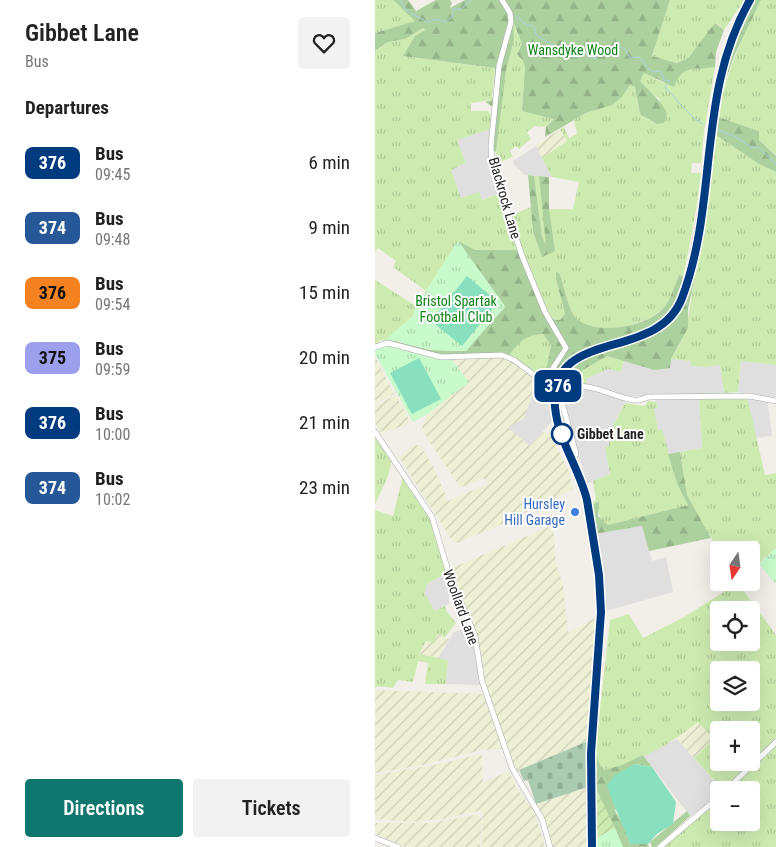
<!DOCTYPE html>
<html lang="en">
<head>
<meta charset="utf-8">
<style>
  :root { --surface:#fff; --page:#f2f2f2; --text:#222; --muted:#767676; --accent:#0f766e }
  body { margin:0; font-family:"Roboto Condensed",sans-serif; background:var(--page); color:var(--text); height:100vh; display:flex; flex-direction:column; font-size:19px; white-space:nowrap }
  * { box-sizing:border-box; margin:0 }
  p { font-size:16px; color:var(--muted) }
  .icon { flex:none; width:28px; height:28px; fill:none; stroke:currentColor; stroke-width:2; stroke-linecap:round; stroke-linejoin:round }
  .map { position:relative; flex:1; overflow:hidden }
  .details { display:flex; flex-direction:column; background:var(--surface); width:375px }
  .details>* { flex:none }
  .badge { padding:0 10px; border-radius:8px; font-size:18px; line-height:32px }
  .needle { width:32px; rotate:193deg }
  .fabs { position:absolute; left:335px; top:541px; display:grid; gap:10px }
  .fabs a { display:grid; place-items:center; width:50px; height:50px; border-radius:5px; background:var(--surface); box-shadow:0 5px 20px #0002; font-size:25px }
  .map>.badge { position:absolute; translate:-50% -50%; box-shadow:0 0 0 2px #fff }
  h2 { padding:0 25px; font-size:19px; line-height:45px }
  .round { display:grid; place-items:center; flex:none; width:52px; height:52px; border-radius:5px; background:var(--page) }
  .summary { display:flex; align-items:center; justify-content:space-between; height:85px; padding:0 25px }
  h1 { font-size:24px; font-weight:600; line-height:38px }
  .action { display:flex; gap:10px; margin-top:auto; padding:10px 25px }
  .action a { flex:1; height:58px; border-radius:5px; background:var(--accent); color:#fff; font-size:20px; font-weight:600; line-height:58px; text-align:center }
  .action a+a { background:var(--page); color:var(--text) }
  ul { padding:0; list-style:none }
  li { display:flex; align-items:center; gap:15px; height:65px; padding:0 25px }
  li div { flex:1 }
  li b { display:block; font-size:19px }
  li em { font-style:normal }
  li .badge { min-width:55px; font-weight:700; text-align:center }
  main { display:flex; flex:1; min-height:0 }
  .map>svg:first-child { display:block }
  .residential { fill:#e0dfdf }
  .farmland { fill:url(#farmland-furrows) }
  .grass { fill:url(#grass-tufts); fill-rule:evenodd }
  .forest { fill:url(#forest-firs) }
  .cemetery { fill:url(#cemetery-stones) }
  .park { fill:url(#park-tufts) }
  .garden { fill:url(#garden-furrows) }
  .pitch { fill:#88e0be }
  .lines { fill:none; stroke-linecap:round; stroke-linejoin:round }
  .stream { stroke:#aad3df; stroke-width:1 }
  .minor-casing { stroke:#a9a9a9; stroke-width:6 }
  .highway-casing { stroke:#dc2a67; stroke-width:8 }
  .minor { stroke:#fff; stroke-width:5 }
  .highway { stroke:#e892a2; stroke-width:7 }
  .line-casing { stroke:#fff; stroke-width:11 }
  .line { stroke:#003b80; stroke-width:8 }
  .stop-dot { fill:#fff; stroke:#003b80; stroke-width:2.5 }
  .shop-dot { fill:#3f7fe0; stroke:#fff; stroke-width:2 }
  .labels { text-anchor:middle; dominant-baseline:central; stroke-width:4; stroke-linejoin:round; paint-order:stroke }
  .park-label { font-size:14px; fill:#0c8416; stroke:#fff }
  .street-label { font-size:14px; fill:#222; stroke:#fff }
  .stop-label { font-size:14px; font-weight:bold; fill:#222; stroke:#fff; text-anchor:start }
  .shop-label { font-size:14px; fill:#366cbe; stroke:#fff; text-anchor:end }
</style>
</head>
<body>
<main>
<section class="details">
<div class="summary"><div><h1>Gibbet Lane</h1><p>Bus</p></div><a class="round"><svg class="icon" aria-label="heart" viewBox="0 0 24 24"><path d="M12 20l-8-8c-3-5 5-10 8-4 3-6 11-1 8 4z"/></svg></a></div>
<h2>Departures</h2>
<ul>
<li><span class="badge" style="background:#003b80;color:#fff">376</span><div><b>Bus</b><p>09:45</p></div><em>6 min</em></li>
<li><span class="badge" style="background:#265797;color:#fff">374</span><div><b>Bus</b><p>09:48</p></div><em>9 min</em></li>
<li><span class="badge" style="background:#f58220;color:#111">376</span><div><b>Bus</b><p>09:54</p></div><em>15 min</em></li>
<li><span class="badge" style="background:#9c9fec;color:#111">375</span><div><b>Bus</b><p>09:59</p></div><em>20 min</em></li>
<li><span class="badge" style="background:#003b80;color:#fff">376</span><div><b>Bus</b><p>10:00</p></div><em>21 min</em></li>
<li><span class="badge" style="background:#265797;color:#fff">374</span><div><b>Bus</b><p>10:02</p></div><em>23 min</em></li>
</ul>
<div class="action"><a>Directions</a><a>Tickets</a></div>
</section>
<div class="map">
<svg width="401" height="847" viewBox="0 0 401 847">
  <defs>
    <pattern id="farmland-furrows" width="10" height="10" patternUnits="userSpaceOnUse" patternTransform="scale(1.25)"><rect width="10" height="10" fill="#eef0d5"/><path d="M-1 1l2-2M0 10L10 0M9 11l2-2" fill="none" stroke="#ccceb7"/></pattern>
    <pattern id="grass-tufts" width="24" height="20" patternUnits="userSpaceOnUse" patternTransform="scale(1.25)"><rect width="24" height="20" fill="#cdebb0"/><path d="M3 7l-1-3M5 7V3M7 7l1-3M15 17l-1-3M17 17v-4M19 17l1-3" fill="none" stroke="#b0c997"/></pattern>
    <pattern id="forest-firs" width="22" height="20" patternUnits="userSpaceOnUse" patternTransform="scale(1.25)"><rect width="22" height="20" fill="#add19e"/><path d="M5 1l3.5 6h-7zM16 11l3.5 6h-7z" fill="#95b388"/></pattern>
    <pattern id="cemetery-stones" width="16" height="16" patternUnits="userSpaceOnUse" patternTransform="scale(1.25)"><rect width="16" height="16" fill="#aacbaf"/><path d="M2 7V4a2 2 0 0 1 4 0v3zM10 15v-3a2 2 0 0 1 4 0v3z" fill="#92ae96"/></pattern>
    <pattern id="park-tufts" width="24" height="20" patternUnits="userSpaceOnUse" patternTransform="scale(1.25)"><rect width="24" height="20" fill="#c8facc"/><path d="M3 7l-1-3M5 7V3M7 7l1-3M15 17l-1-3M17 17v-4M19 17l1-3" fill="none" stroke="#acd6af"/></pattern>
    <pattern id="garden-furrows" width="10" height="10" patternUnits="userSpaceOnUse" patternTransform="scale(1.25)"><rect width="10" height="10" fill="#cdebb0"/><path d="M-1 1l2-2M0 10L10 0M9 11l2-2" fill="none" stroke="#b0c997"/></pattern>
  </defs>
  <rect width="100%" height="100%" fill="#f2efe9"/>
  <path class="residential" d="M116,129L115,148L125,193L106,200L86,198L75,169L91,163L81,140Z
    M161,146L177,177L150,175L140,166L138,161Z
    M296,359L316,361V365L332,367L345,365L349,393L324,395L327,448L293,454L287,429L283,430L278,408L283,407L279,395L253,397L239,424L233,447H230L235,474L212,484L187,398L190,394L211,390L212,378L233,368L246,372L249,361L279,370Z
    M366,361L401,365V398L392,397L397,436L381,438L371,394L363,392Z
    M163,379L175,389L177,394V421L155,446L132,428L149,418L159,382Z
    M267,526L277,561L291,557L298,592L231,611L219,534Z
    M72,573L79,591L74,592V604L59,611L52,596L49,595L52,584Z
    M94,627L99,637L106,685L71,684L73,660L63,658L79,632Z
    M302,739L347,790H344V794L325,811L315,816L268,755Z"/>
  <path class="farmland" d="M185,129L192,141L167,158L161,146Z
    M119,355L137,360L163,379L159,382L158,386L160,388L149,418L133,428L155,446L168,432L175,434L194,471L198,489L127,524L83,543L78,542L24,457L39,445L46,446L60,470L73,501L113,484L109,478L87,487L84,486L47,430L51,415L94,382L76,359Z
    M0,356L19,394L0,404Z
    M21,395L34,419L32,425L8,432L4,431L0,423V406Z
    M178,525L181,563L188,585L193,633L223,616L213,741L144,770L142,774L108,676L104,650L74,569Z
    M63,634L74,639L63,658L44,654L51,641Z
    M0,690L108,694L128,749L107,750L48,765L0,773Z
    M323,722L340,739L319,758L302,739Z
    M107,754L108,810L68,819L38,822L0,819V775L64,764Z
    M134,771L142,789L159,810L170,847H107L108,783Z
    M213,787V847H176L174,834L161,804Z
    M99,815H104L107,819L105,847H30L0,834V823H56Z"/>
  <path class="grass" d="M0,0H18L41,21L0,33Z
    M295,0H369L349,30L341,23L313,58L302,63L277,56Z
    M386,0H401V156L384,140V131L343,117C350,74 367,38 386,0Z
    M138,20L147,44L142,54L148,61L150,67L147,110L179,119L170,127L160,126L152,132L156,139L144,149L141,146L135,151L138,157L122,163C119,134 125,100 131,70C134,53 139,38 138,20Z
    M48,28L50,30L40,36L28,56L120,68L117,100L96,103V111H113L117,116L116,129L82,140L91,163L76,170L86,198L104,192L107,200L125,193L142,250H100L83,242L51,291L18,267L21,261L3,248L0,252V51L13,42L30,39Z
    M340,67L329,132L326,163H317L316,173H326C322,208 316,241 308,276L304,275C300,285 296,299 289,307C275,325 215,340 200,317C192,305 190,287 184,273L181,279L190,314L185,320L176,319L152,263L136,215L156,207L158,232L167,256L179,251L174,209H198L204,182L177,177L167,158L192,141L185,129L189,127L194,138L202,134L199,120C224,104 237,111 255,85L260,87L265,114L282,124L285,99L275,92L265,81L269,73L288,83L312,69Z
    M341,135L384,164L401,172V365L366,361L363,392L349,393L345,365L332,367L316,366V361L296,359C315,332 313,310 320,279L317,278L332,210Z
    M159,176H164L172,245L171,246L167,236Z
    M0,280L41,306L38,316L10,341L6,340L0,345Z
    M168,334L176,345L169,382L133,357C143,343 150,335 168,334Z
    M232,356L249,361L246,372L233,369L212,378L211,387L189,391L208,370Z
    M372,396L390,475L401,473V548L376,570V550L344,552L312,495L305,452L327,448L324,399Z
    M273,401L281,402L283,407L279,409L283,430L287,429L303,486L313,505L233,525C223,518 223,514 223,501L217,505L214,504L221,500L218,481L235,474L230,447H233L239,424L250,403L270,406Z
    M0,432L17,459L13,476L0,505Z
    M28,476L55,518L72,573L52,584L49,595L52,596L59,611L70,606L72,612L81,623L70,637L63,634L58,642L51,641L44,654L73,660L71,684H50L53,663L43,661L38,682L23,680L18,688L2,686L0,690V510L18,516Z
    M363,583L401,635V739L376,763V730H344V741L337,737L323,722C297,743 263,763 230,770L225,766L220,753L235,620L254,614L268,638L309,617ZM344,610H376V642H344ZM344,670H376V702H344Z
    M337,741L344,745V762L371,763L373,765L348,790L319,758Z
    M401,744V847H288L344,799V822H376V790H353Z"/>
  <path class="forest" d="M18,0H33L41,11L61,0H75L77,3L75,8L90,0H295L277,56L302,63L313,58L340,23L349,30L341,52L340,67C319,71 308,63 299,87L269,73L265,81C275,92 285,99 292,113L289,123L282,124L265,114L260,87L255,85L246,98L237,105L211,113L170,137L171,127L179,119L147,111L150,67L148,61L142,54L147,44L138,21L139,39L131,70L121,151L116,155L118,107L110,102L117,100L119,94L120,68L28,56L40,36L50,30L48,28L30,39L13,42L0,51V33L40,21Z
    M380,0H386L360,54L347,90L356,53Z
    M343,117L384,131V140L401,156V172L384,164L341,135L337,123Z
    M153,175L159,176L167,236L171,246L164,176L174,177V209L180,251L167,257L158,232Z
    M83,241L100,250H145L174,319L185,320L190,314L181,279V272L184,273C189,284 194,313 202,319C221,336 275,327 290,306C296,298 300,285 304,275L308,276C294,344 254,328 205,354C188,362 187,376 169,382L176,345L168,334C150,335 143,343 133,357H66L13,343L11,339L56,350L90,351L130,307Z
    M317,278H320L313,309V328L296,359L295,368L279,370L232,356L208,370L190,390L185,389C210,333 264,359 298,319C308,307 312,292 317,278Z
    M305,452L312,495L336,538L274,551L267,526L219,534L217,505L224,501L223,516L233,525L313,505L303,486L293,454Z
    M220,753L225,765L230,770L247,765L268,755L277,767L260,764L240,811L248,824L255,844H273L274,847H248L220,787Z
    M312,811L315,816L281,847H277L275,842Z"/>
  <path class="cemetery" d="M213,741V787L161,804L153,780L149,781L144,770Z"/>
  <path class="park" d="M83,241L130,306L91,351L56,350L11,339L38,316L41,306Z
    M9,345L52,356L76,359L94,382L51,415L38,422L0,354V349Z
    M401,548V584L384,564Z
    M240,828L248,847H222V838Z"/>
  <path class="garden" d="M220,787L240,828L222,838Z"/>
  <path class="pitch" d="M92,276L123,302L87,346L56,321Z
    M44,358L66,399L37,414L15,373Z
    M260,764L277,767L301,802L298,824L282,834L273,844H255C248,824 239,807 232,786L240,775Z"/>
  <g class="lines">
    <path class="stream" d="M25,0L31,10L52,22L62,19L70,22L78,16V9H86L96,0
      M139,15L152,25L159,26L161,35L197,57H203V48H207L214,57L221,59L225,49L229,48L232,54L236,53L240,43L250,49L255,58L264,57L277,72L285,71L289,80L295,81L290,87C300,97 316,119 328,124
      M343,130L363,138L376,147H383L401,164"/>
    <g class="minor-casing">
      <path id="minor" d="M127,0L135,13L136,22L124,66L116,146L117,163L147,256L170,312L191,348L169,382
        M0,347L13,343L66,357L127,355L139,360L175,387L182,389
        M0,432L57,517L74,574L100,636L107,681L137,768L167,819L175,847
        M198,460L201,454L186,399L187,393C209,376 237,398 259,400C265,401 269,398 274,397L374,396L401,401
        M351,790L401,742
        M0,838L23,847
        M285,847L344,797"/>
    </g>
    <g class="highway-casing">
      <path id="highway" d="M217,847C215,809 214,772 217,734C221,694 226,653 226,612C226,575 219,536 212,500C205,464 175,431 181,393C191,331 271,356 301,309C314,289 317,260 322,237C337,156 333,73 375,0"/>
    </g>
    <use href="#minor" class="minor"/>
    <use href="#highway" class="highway"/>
  </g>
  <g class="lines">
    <g class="line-casing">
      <path id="line" d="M217,847L216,753L226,612L224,575L212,500C204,468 183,440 180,407C174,325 282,364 307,298C344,200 321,95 375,0"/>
    </g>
    <use href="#line" class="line"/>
  </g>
  <circle class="stop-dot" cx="187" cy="434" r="10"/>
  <circle class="shop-dot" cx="200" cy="512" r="5"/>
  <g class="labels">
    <g class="park-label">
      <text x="198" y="50">Wansdyke Wood</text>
      <text x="81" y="301">Bristol Spartak<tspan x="81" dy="16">Football Club</tspan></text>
    </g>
    <g class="street-label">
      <text transform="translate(130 198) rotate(74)">Blackrock Lane</text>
      <text transform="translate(86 607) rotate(70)">Woollard Lane</text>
    </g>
    <g class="stop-label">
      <text x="202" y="434">Gibbet Lane</text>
    </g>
    <g class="shop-label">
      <text x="190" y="504">Hursley<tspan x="190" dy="16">Hill Garage</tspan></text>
    </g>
  </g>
</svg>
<div class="fabs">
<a><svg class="needle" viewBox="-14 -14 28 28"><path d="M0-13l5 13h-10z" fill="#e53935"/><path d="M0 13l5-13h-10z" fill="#767676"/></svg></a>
<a><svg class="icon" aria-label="locate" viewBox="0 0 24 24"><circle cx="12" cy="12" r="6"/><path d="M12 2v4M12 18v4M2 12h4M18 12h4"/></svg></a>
<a><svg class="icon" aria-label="layers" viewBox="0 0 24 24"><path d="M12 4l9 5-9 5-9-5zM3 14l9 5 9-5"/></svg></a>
<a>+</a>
<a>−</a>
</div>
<b class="badge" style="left:183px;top:386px;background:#003b80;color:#fff">376</b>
</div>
</main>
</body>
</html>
